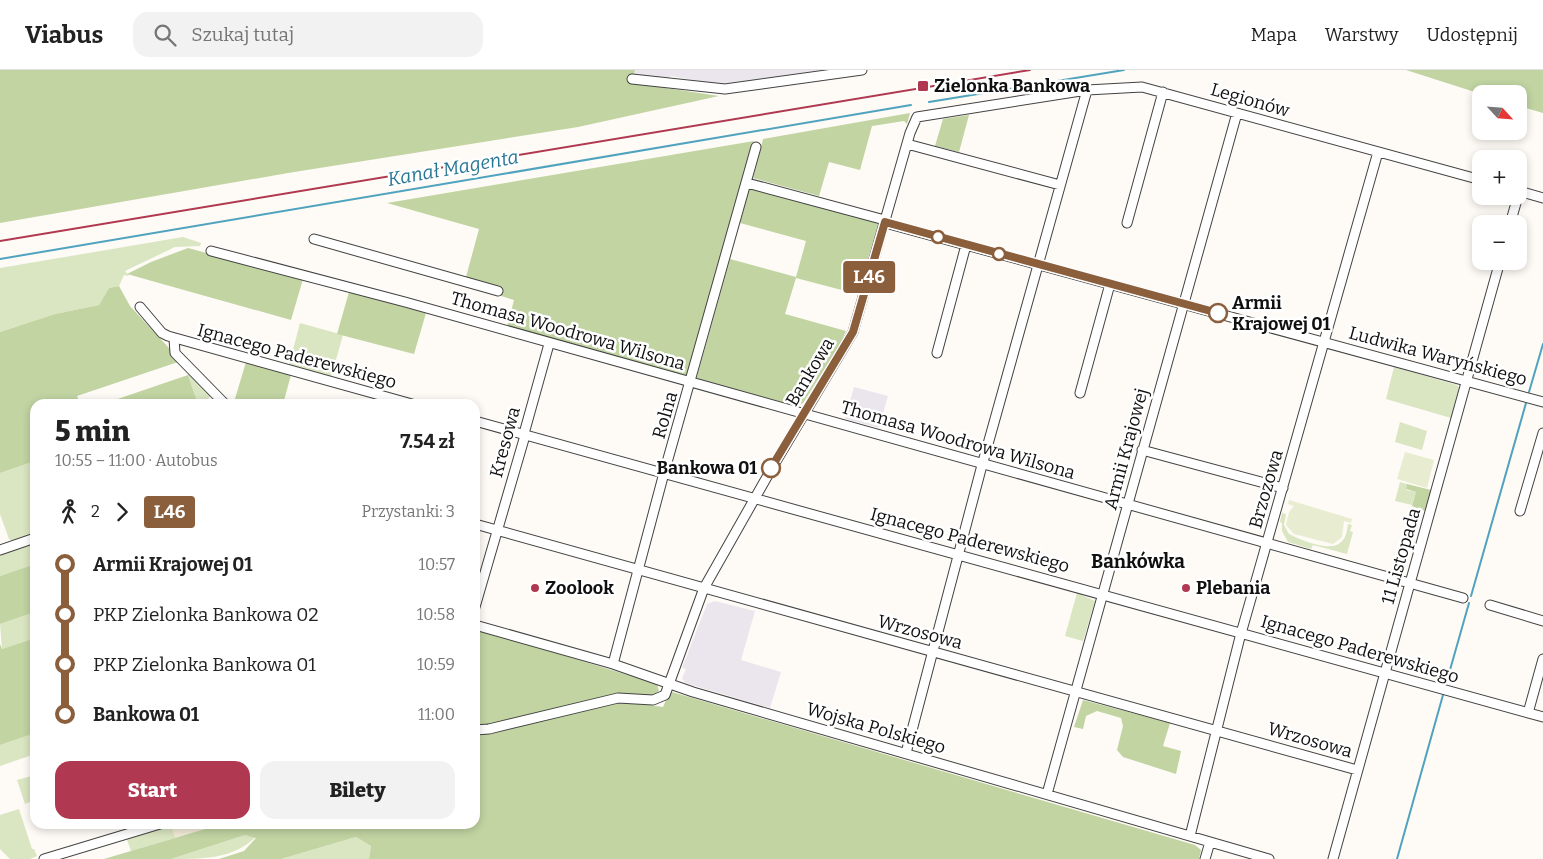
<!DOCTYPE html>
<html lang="pl">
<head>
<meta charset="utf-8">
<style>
  :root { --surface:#fff; --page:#f2f2f2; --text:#222; --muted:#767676; --line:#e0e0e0; --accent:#b03851 }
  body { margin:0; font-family:Bitter,serif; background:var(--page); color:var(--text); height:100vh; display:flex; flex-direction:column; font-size:19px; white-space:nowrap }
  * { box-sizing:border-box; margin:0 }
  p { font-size:16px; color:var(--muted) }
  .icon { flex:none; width:28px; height:28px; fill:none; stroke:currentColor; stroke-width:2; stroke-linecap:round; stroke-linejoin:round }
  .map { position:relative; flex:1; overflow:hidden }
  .side { position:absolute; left:30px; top:329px; width:450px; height:430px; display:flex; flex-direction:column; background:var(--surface); border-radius:15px; box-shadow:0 2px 8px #0003 }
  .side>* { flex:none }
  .badge { padding:0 10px; border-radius:4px; font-size:18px; line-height:32px }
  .needle { width:32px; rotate:116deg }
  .buttons { position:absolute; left:1472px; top:15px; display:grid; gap:10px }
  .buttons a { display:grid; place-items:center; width:55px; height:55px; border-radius:10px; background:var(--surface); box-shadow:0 2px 8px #0003; font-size:25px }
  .map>.badge { position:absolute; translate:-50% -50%; box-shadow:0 0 0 2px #fff }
  .legs { display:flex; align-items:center; gap:8px; height:55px; padding:0 25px; font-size:16px }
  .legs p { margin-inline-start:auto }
  .overview { display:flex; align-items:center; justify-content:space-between; height:85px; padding:0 25px }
  h1 { font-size:28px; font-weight:800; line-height:38px }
  .cta { display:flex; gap:10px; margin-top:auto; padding:10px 25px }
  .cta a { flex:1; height:58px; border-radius:15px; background:var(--accent); color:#fff; font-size:20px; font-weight:800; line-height:58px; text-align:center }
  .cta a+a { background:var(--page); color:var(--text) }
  ul { padding:0 25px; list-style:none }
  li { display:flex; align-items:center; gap:18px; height:50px; font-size:19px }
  li i { display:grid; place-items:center; width:8px; height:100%; margin:0 6px; background:currentColor }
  li i::after { content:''; width:12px; height:12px; margin:-6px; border:4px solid; border-radius:50%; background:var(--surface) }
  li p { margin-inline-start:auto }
  li:first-child i { background:linear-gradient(#0000 50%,currentColor 0) }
  li:last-child i { background:linear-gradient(currentColor 50%,#0000 0) }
  header { display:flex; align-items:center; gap:30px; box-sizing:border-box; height:70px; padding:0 25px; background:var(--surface); border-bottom:1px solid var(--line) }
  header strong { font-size:24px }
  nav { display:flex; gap:28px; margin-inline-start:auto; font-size:18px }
  .search { width:350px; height:45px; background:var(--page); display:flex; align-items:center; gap:12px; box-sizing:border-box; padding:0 18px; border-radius:15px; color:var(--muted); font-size:19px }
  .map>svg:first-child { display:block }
  .industrial { fill:#ebe6ed }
  .farmland { fill:#f2ebd7 }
  .green { fill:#dae5c1 }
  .forest { fill:#c1d4a2 }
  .pitch { fill:#e8edd2 }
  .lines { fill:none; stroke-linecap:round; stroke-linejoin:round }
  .stream { stroke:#4fa3be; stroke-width:2 }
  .minor-casing { stroke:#434343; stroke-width:11 }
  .minor { stroke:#fff; stroke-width:9 }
  .rail { stroke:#b03851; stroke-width:2 }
  .line-1-casing { stroke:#fff; stroke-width:11 }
  .line-1 { stroke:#8b5e3c; stroke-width:8 }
  .poi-dot { fill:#b03851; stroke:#fff; stroke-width:2 }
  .stop-1-dot { fill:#fff; stroke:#8b5e3c; stroke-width:2.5 }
  .labels { text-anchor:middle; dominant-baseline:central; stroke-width:5; stroke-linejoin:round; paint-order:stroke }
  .poi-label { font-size:18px; font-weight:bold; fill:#101010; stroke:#fff; text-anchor:start }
  .street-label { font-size:18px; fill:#101010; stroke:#fff }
  .stop-label { font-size:18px; font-weight:bold; fill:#101010; stroke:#fff; text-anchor:start }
  .water-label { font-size:19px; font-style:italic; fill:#277694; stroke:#fff }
  .neighbourhood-label { font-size:19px; font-weight:bold; fill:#101010; stroke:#fff }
</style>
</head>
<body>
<header>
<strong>Viabus</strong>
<div class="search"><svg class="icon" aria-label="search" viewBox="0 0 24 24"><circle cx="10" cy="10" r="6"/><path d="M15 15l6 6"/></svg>Szukaj tutaj</div>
<nav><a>Mapa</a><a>Warstwy</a><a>Udostępnij</a></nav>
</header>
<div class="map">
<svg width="1543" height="789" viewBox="0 0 1543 789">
  <rect width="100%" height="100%" fill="#fefaf5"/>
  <path class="industrial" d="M635,0H824L721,15L671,6L667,9L634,4Z
    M854,317L888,326L879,358L845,349Z
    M715,531L755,541L741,590L781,602L770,638L685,613L682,608L686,599L682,598L707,534Z"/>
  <path class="farmland" d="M171,754H222L175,768Z"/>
  <path class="green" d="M183,167L201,173L200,176L175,177L125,201L129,206L124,205L119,216L109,218L99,235L55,244L0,262V198Z
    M300,253L343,265L331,307L289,295Z
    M1394,297L1457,315L1459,318L1451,348L1386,329Z
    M192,303L212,324L208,329L210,334H198L188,305Z
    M1400,352L1427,361L1422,380L1395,372Z
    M35,391V465L15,472L9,469L0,444V403Z
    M1400,412L1407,414L1406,420L1416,422L1412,435L1395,431Z
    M1282,443L1286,444L1284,455L1289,464C1300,470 1330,482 1340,473C1346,469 1347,461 1348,454L1352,455L1350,461L1353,462L1347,484L1313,475L1311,479L1288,472L1282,461V453L1280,452Z
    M35,472V494L0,506V484Z
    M1077,523L1095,531L1083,571L1065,566Z
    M35,542V568L2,579L0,554Z
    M34,663L35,684L0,696V675Z
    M35,705V730L25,734L17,710Z
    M19,739L32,779H34L37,786L30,789H10L0,779V745Z
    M171,754L175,768L131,781L126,767Z
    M245,765L256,767C232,789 205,789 171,789Z
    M356,767L371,776L369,789H281Z"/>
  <path class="forest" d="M0,0H635L632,13L719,26L578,57L288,103L0,153Z
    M1406,0H1543V43L1519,36V24H1481Z
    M910,43L907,54L904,51L872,56L860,100L829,92L819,126L753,108L763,69Z
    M969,45L959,82L935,76L943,49Z
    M754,71L688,307L507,257L514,230L498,225L500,216L466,207L479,159L387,133Z
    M750,116L879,152L857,224L796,208L785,244L846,261L838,278L803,333L797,336L696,310L730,189L796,207L806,171L740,153Z
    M188,178L303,209L291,250L127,204L151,192Z
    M119,216L130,236L181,291L77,326L80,334H35V391L0,403V262L55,244L99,235L109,218Z
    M349,222L426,243L414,284L337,264Z
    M246,292L291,305L283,334L234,332Z
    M188,305L198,334H103Z
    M1407,414L1431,420L1425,441L1412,436L1416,422L1406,419Z
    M35,494V542L0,554V506Z
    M475,558L657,614L659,621L652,626L649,635L663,637L669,623L672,622L1195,775L1201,780L1199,789H369L371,776L356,767L281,789H219L244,781L256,768L245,765L171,789H104L222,754H475Z
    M35,568V663L0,675V574L2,579Z
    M1083,630L1170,653L1163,676L1181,681L1176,704L1123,687L1117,680L1123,656L1121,648L1097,641L1086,646L1083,659L1074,657Z"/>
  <path class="pitch" d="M1405,382L1434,390L1427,418L1397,409Z
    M1289,430L1352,449L1351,453L1344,451L1342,467L1333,474L1294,464L1286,455L1289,442L1294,436L1288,434Z"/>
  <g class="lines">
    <path class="stream" d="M929,32L1124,0
      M0,189L911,35
      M1529,322L1543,274
      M1471,526L1526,333
      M1446,614L1469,533
      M1397,789L1443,625"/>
    <g class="minor-casing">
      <path id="minor" d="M632,9L725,19L862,0
        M907,74L1060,115
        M747,113L881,149L889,154L1543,332
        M1519,121L1543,128
        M1127,153L1163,22
        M1510,154L1518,126
        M314,169L498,221
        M211,181L405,232L1463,528
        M140,237L162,263L168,266L412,334
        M174,269L175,283L225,334
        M937,283L966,175
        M1080,323L1110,214
        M475,351L1543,647
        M1142,380L1283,418
        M1520,441L1543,363
        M475,454L1357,700
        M0,480L35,468
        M1490,535L1543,551
        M475,537L524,369L525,360L549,274
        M475,555L613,594L693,622L1269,789
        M613,594L664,403L756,77
        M1528,643L1543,589
        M475,660L489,659L618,628L653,630L665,625L704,518L772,398L853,262L910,63L917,47L1087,20L1142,17L1481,110
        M906,683L981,399L1087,20
        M1047,724L1237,43
        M1190,766L1240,567L1378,82
        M44,789L160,754
        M1205,789L1210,772
        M1333,789L1500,191"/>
    </g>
    <use href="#minor" class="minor"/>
    <path class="rail" d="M0,171L1030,0"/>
  </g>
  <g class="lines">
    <g class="line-1-casing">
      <path id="line-1" d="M771,398L853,262L885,152L1218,243"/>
    </g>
    <use href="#line-1" class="line-1"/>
  </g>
  <g class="poi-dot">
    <rect x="917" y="10" width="12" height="12" rx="2.5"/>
    <circle cx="535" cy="518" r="5"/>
    <circle cx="1186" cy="518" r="5"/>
  </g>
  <g class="stop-1-dot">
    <circle cx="938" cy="167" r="6"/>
    <circle cx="999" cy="184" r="6"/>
    <circle cx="1218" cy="243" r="9"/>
    <circle cx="771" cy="398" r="9"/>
  </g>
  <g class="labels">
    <g class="poi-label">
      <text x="934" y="16">Zielonka Bankowa</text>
      <text x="545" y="518">Zoolook</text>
      <text x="1196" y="518">Plebania</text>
    </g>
    <g class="street-label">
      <text transform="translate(1250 30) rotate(16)">Legionów</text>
      <text transform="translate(568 261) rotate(16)">Thomasa Woodrowa Wilsona</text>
      <text transform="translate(297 286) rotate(15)">Ignacego Paderewskiego</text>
      <text transform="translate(1438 286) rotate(15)">Ludwika Waryńskiego</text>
      <text transform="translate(810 302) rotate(-59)">Bankowa</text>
      <text transform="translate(665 345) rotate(-74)">Rolna</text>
      <text transform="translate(958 370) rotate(16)">Thomasa Woodrowa Wilsona</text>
      <text transform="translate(505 372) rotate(-75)">Kresowa</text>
      <text transform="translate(1126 379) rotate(-75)">Armii Krajowej</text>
      <text transform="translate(1266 419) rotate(-74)">Brzozowa</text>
      <text transform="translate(970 470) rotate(15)">Ignacego Paderewskiego</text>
      <text transform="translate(1401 486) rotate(-74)">11 Listopada</text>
      <text transform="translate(920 562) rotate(15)">Wrzosowa</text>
      <text transform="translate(1360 579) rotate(16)">Ignacego Paderewskiego</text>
      <text transform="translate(876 658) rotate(16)">Wojska Polskiego</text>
      <text transform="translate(1310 670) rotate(16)">Wrzosowa</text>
    </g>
    <g class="stop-label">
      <text x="1232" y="233">Armii<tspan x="1232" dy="21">Krajowej 01</tspan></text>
      <text x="757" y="398" text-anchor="end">Bankowa 01</text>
    </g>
    <g class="water-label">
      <text transform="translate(453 98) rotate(-10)">Kanał Magenta</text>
    </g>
    <g class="neighbourhood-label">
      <text x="1138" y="491">Bankówka</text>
    </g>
  </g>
</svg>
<div class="buttons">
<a><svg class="needle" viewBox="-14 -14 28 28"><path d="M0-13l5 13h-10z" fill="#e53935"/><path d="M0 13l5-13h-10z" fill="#767676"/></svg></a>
<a>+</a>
<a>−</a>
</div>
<b class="badge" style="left:869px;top:207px;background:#8b5e3c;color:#fff">L46</b>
<section class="side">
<div class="overview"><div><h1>5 min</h1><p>10:55 – 11:00 · Autobus</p></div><b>7.54 zł</b></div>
<div class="legs"><svg class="icon" aria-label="walk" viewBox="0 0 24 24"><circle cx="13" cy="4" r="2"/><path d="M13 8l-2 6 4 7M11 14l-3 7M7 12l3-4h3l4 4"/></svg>2<svg class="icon" aria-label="forward" viewBox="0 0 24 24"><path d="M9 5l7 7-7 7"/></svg><b class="badge" style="background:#8b5e3c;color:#fff">L46</b><p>Przystanki: 3</p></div>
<ul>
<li><i style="color:#8b5e3c"></i><b>Armii Krajowej 01</b><p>10:57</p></li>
<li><i style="color:#8b5e3c"></i><span>PKP Zielonka Bankowa 02</span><p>10:58</p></li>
<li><i style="color:#8b5e3c"></i><span>PKP Zielonka Bankowa 01</span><p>10:59</p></li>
<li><i style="color:#8b5e3c"></i><b>Bankowa 01</b><p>11:00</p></li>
</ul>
<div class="cta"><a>Start</a><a>Bilety</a></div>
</section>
</div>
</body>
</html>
